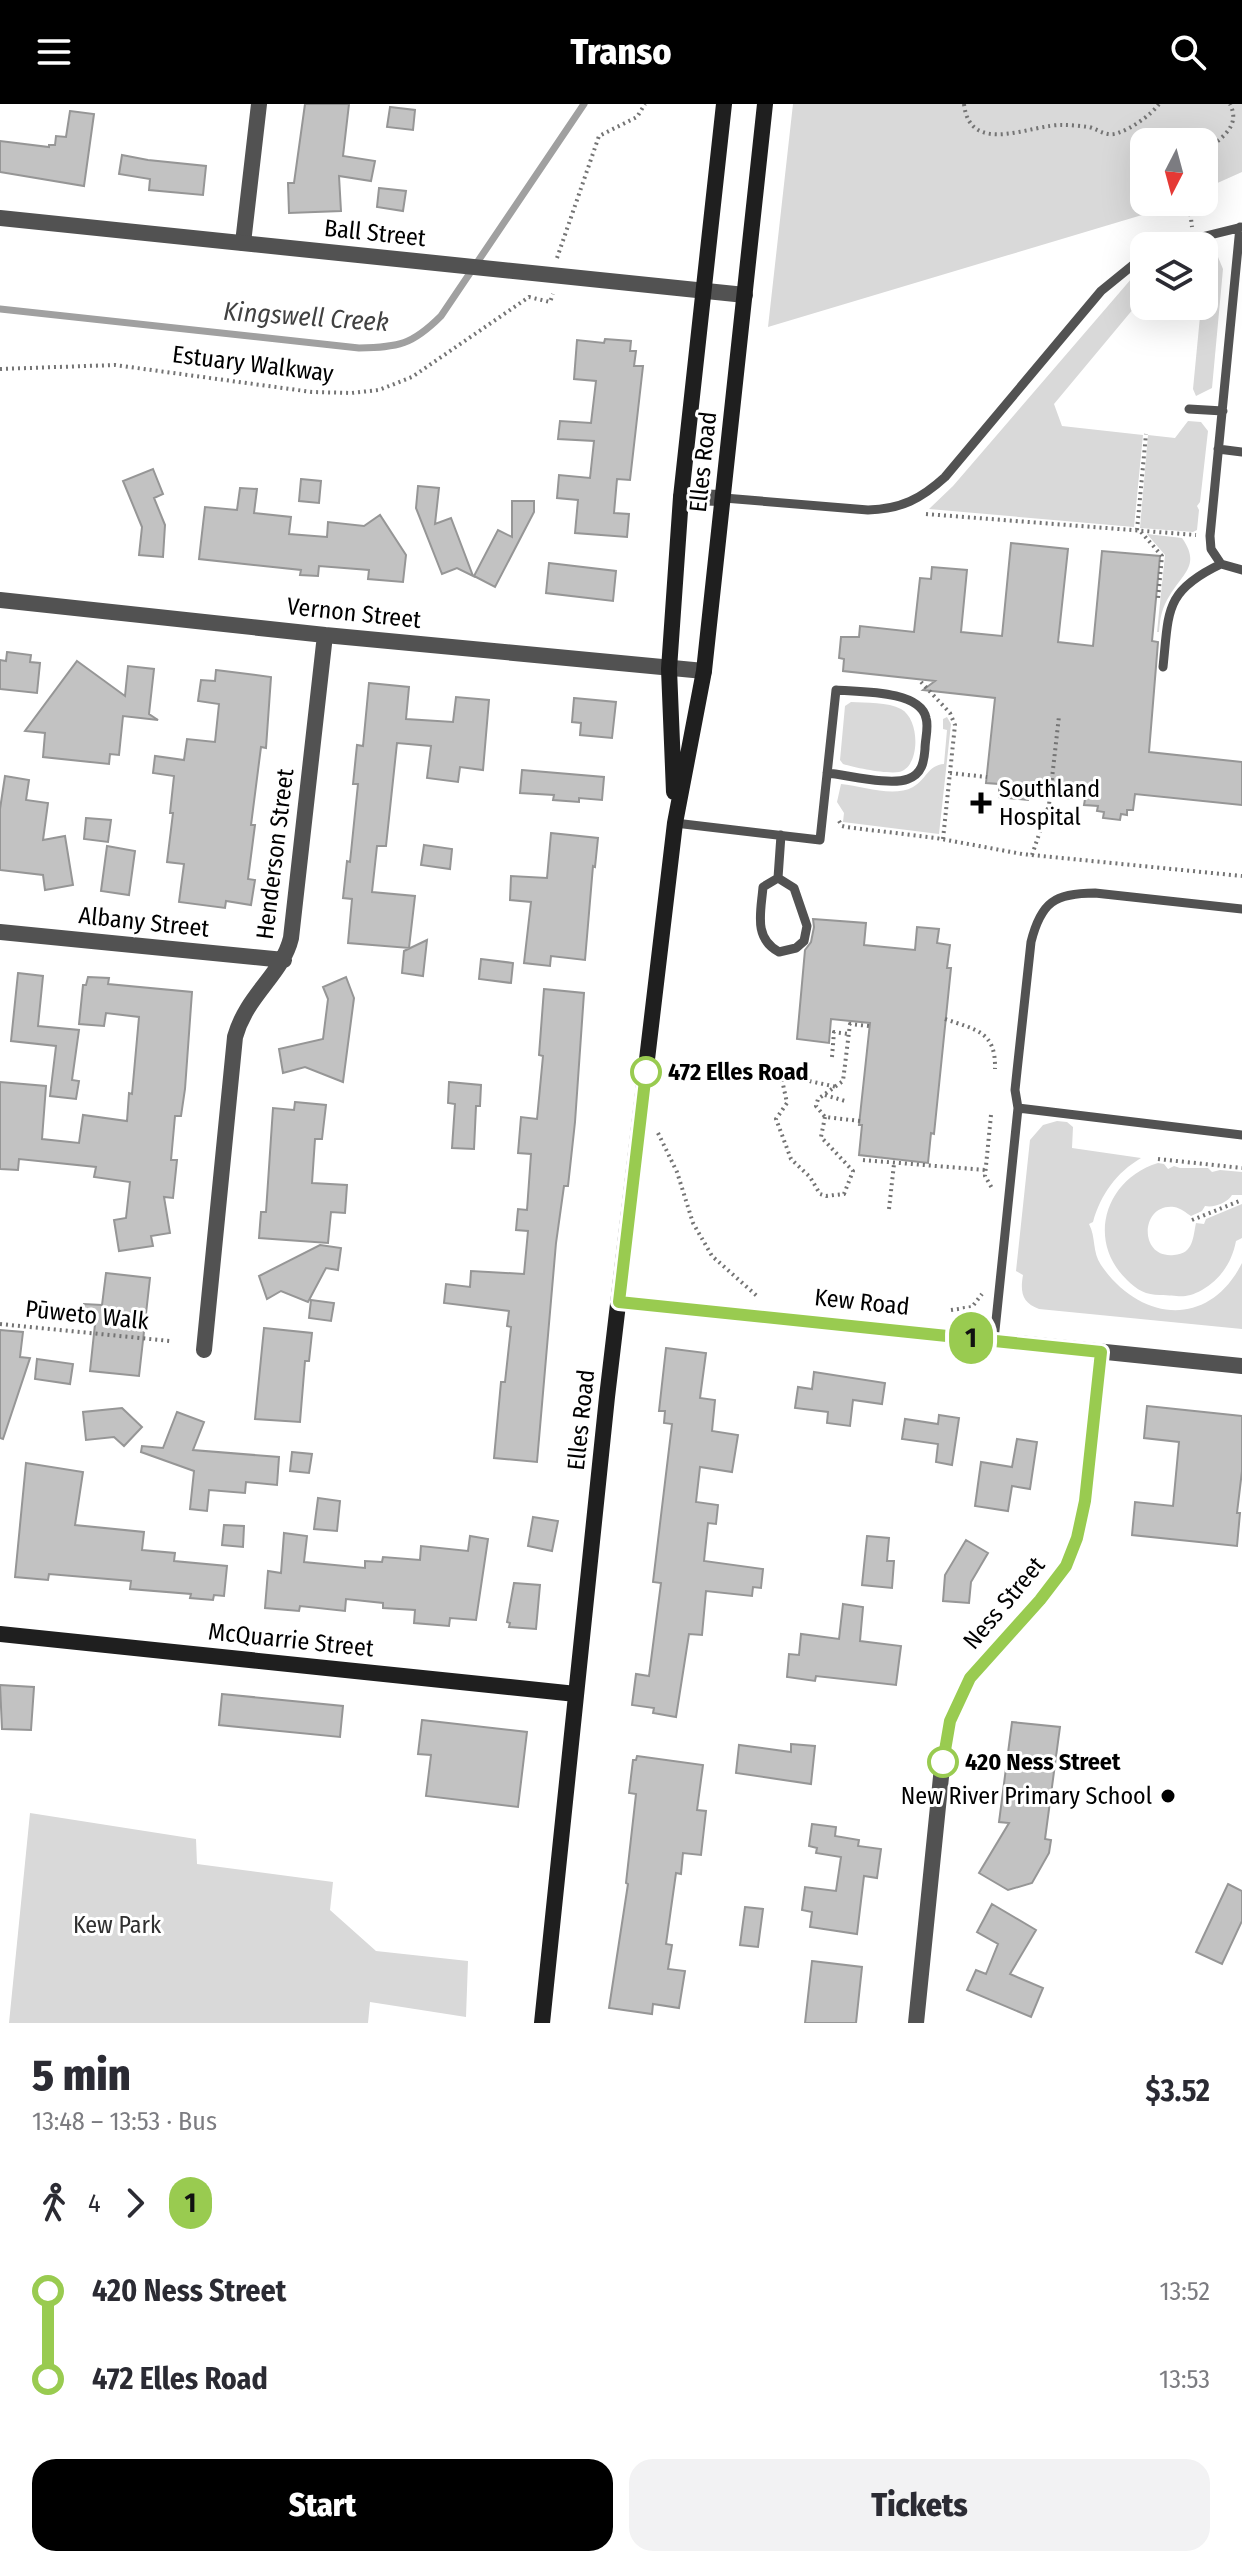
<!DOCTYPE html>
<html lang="en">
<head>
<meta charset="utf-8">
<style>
  :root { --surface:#fff; --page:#f2f2f3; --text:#2b2b33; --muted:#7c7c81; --accent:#000 }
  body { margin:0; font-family:"Fira Sans Condensed",sans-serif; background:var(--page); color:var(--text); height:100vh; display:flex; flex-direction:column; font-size:30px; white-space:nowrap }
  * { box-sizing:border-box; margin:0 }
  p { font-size:26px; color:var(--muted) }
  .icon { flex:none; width:44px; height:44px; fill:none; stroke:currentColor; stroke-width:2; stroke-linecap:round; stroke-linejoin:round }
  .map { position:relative; height:1919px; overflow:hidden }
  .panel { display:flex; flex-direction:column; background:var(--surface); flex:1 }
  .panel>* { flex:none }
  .badge { padding:0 16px; border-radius:26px; font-size:28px; line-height:52px }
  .needle { width:52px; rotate:186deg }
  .buttons { position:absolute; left:1130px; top:24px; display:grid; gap:16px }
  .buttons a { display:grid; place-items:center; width:88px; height:88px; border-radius:16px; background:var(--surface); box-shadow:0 8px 32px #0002; font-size:40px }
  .map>.badge { position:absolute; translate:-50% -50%; box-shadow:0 0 0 4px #fff }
  .legs { display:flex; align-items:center; gap:12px; height:88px; padding:0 32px; font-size:26px }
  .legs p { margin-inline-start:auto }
  .overview { display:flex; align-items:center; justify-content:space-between; height:136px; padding:0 32px }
  h1 { font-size:44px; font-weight:800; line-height:60px }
  .action { display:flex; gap:16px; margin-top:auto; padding:16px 32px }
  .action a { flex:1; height:92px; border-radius:24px; background:var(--accent); color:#fff; font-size:32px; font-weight:800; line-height:92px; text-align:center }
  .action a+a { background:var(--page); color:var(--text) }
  ul { padding:0 32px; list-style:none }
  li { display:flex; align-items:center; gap:28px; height:88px; font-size:30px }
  li i { display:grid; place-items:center; width:12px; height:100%; margin:0 10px; background:currentColor }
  li i::after { content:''; width:20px; height:20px; margin:-10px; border:6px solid; border-radius:50%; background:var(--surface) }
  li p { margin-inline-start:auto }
  li:first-child i { background:linear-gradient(#0000 50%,currentColor 0) }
  li:last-child i { background:linear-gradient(currentColor 50%,#0000 0) }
  header { display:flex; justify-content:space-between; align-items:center; height:104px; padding:0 32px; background:var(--accent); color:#fff; font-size:36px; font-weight:800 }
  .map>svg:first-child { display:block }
  .green { fill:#d9d9d9 }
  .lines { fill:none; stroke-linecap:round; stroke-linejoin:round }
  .stream { stroke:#a0a0a0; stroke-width:7 }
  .building { fill:#c2c2c2; stroke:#969696; stroke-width:2 }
  .path { stroke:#747474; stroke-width:4; stroke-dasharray:2 4; stroke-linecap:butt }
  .service { stroke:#525252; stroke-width:9 }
  .minor { stroke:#525252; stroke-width:16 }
  .tertiary { stroke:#525252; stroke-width:16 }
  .secondary { stroke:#1f1f1f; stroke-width:16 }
  .line-1-casing { stroke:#fff; stroke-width:18 }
  .line-1 { stroke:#99cb50; stroke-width:12 }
  .poi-dot { fill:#000; stroke:#fff; stroke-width:3 }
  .stop-1-dot { fill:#fff; stroke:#99cb50; stroke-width:4 }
  .labels { text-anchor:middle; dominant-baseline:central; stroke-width:6; stroke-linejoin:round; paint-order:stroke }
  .street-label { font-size:24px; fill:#000; stroke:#fff }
  .poi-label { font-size:24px; fill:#000; stroke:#fff; text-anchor:start }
  .stop-label { font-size:24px; font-weight:bold; fill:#000; stroke:#fff; text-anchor:start }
  .park-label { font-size:24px; fill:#303030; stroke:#fff }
  .water-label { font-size:26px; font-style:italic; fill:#414141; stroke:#fff }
</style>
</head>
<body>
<header><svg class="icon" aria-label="menu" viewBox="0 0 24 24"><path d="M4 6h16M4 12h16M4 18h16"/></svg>Transo<svg class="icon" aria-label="search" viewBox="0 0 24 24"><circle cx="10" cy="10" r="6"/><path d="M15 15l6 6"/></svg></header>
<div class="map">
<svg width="1242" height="1919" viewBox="0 0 1242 1919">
  <rect width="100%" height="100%" fill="#fff"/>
  <path class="green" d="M793,0H1242V68L1204,85V38H1144V98H1175L1152,108L768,223Z
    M1204,146L1218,153L1223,165L1212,284L1196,292L1193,285L1201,202H1204Z
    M1144,166V192L1054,300L1062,322L1143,331L1134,423L929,405L953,382L1132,174Z
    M1188,317L1201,318L1208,327L1200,398L1197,402L1199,406L1197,426L1193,428L1140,424L1148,331L1175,334Z
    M1147,430L1182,434C1201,461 1183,469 1170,491C1162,503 1160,514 1159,528H1157L1165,451Z
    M851,598C866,599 888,598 901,605C921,616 920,664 899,668C886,670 856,664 843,660L840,656L845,602Z
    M947,613L951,620L939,730L843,718L844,709L837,698L841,680C863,682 893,694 913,683C926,676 928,661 944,660L947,626L943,625V615Z
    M1057,1017L1067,1018L1073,1023L1072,1044L1141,1054C1116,1069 1101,1090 1093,1118L1089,1120C1096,1133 1092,1148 1101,1161C1140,1218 1209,1225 1242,1159V1225L1039,1205C1022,1199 1020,1188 1023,1171L1016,1167L1030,1036L1043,1021Z
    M1158,1059L1164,1060L1168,1065L1174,1062L1180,1064H1208L1212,1068L1220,1066L1242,1068V1091H1232C1227,1099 1214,1104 1205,1102L1202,1107L1191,1112C1186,1109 1181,1104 1174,1103C1140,1099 1138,1155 1174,1151C1194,1150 1193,1132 1196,1119L1204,1120L1206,1115L1242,1100V1134L1236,1137C1232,1158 1221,1175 1202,1186C1184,1196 1178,1191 1160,1191C1146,1191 1137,1186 1127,1176C1086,1137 1105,1075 1158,1059Z
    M30,1709L196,1735L197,1760L333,1778L330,1806L376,1847L468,1857L466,1913L370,1898L368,1919H9Z"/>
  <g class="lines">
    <path class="stream" d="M0,205L359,244C399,243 412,241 441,212L584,0"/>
  </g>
  <path class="building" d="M305,0H349L343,52L375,57L371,77L339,72L341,107L289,109L288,79H294Z
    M390,3L415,6L413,26L387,23Z
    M70,7L94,10L84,82L0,68V37L49,43V41H55L56,32L66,33Z
    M122,51L148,56L206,62L203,91L149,86L150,75L119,70Z
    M379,84L406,87L403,107L377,103Z
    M605,235L631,237L630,247H636L634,262H643L630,376L617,375L614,409L629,410L627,433L575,429L578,396L557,394L559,371L590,374L594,337L558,335L560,317L591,319L596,277L574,275L577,236L604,239Z
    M153,365L163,390L154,394L165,421L163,453L139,451L142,423L123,377Z
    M301,375L321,377L319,399L299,397Z
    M418,382L439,384L435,420L451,414L473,472L457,464L442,470L416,404Z
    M240,384L257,385L254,409L291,413L289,430L327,433L328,418L364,422L380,411L406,451L403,478L368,475L369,466L319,462L318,472L300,471L301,466L199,455L205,403L237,406Z
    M512,397H534V408L495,483L474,472L498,426L512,433Z
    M1011,439L1068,445L1058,538L1093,542L1102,447L1160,452L1152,537L1158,538L1149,648L1242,658V701L1135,690L1133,706H1127V711L1121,710L1120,716L1103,714L1104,708L1097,707L1098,702L1084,701L1086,689L1078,688L1079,682L1044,678L1043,684L1031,683L1028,696L999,693V680L986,679L995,594L923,586L935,577L843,567L844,555L839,554L841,533H859L860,522L914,528L920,474L931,475L932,463L967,466L961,528L1002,532Z
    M549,459L616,467L613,497L546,489Z
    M7,548L31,551L30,558L40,559L37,589L0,585V556L6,557Z
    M77,557L125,592L128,562L154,565L149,610L158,616L123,612L119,651L110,650L109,660L43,653L45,629L25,627Z
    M216,566L271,573L266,644L261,643L251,721H255L248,775L255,776L251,801L226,797L225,804L179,798L184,760L167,758L173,709H170L174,672L153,669L155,652L184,656L187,635L215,638L219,600L198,597L201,576L215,577Z
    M369,579L409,583L406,615L453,618L456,593L489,596L483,666L460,663L458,678L427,674L431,642L397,639L386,742H377L372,788L415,792L409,844L348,839L352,795L343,794L347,757L350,758L358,680H353L357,641L363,642Z
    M574,594L616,598L612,634L580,631L581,619L572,618Z
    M522,666L604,673L602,696L579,694V698L553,696L554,691L520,689Z
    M5,672L29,676L26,696L48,699L43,736L65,732L73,781L45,786L43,771L0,766V705Z
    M86,714L111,716L108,738L84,735Z
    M551,729L598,734L595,763L593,762L585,856L551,852L550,862L524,859L531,798L510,796L511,772L547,774Z
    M424,741L452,745L450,765L421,761Z
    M107,742L135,747L129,791L101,787Z
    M813,815L866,819L864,841L915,846L917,823L939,825L937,839L950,841L947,864H951L934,1030L931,1029L928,1059L859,1051L862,1021H859L870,919L831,915L829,939L797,935L805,846L811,838L814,823Z
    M427,836L423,872L402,869L404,847Z
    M481,855L513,859L511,879L479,875Z
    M18,869L43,872L38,922L79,926L72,976L79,977L76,995L50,992L56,942L11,937Z
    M88,873L109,874L108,880L192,888L185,985L181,1012H175L171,1056H177L173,1094L164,1093L170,1129L151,1132L153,1142L119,1147L114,1116L126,1114L130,1078L94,1073L96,1063L19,1055L18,1066L0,1065V978L46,982L42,1035L79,1039L83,1011L127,1017L129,989L132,990L139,913L106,909L104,922L79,920L83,881H86Z
    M346,873L354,894L343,978L305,963L283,969L279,945L323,935L328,895L323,883Z
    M544,885L584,889L575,1018L568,1082H564L556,1139L537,1358L494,1354L501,1278H505L511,1223L507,1222L509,1207L444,1199L446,1180L470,1183L471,1167L524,1170L528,1127L516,1126L518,1105L527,1106L531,1050L518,1049L521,1013L537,1015L543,952L539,951Z
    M449,978L481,981L480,1002H476L474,1045L452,1044L455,1000L448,999Z
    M295,998L326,1001L322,1035H315L312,1079L347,1081L345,1109L331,1108L328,1139L259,1134L261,1108H266L273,1004L294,1006Z
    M320,1141L341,1144L338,1166L326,1164L308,1198L281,1187L267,1195L259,1172Z
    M106,1169L150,1174L139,1272L90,1267L95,1220L82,1218L84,1200L102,1201Z
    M311,1196L334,1199L331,1217L309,1214Z
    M264,1224L312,1229L309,1257H305L300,1318L255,1315Z
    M0,1226L23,1228L20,1253L30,1254L3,1335L0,1334Z
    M666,1244L706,1249L700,1294L715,1296L712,1327L738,1331L732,1368L700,1363L696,1398L718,1401L716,1420L708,1419L704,1457L763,1465L761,1484L753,1483L752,1492L706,1487L702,1531L689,1530L676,1613L653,1609L654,1604L632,1601L636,1570L649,1572L661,1479L653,1478L672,1320L664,1319L665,1307H659Z
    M37,1255L73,1260L70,1280L35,1275Z
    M814,1268L885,1279L882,1300L853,1296L850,1322L827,1319L828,1308L795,1304L798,1283L812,1285Z
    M1147,1302L1242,1312V1367L1237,1409H1240L1237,1442L1132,1431L1135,1398L1173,1402L1179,1338L1144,1334Z
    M122,1304L142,1323L124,1342L114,1333L86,1336L83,1308Z
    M177,1308L204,1318L193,1346L279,1353L277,1381L246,1378L245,1389L209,1386L207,1407L190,1405L194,1367L141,1348L142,1342L163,1344Z
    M939,1311L959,1314L952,1361L936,1358L938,1340L902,1335L905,1315L938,1320Z
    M1017,1335L1037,1338L1030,1385L1012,1382L1008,1407L975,1402L981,1358L1012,1363Z
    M292,1348L312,1350L309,1369L290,1367Z
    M26,1359L83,1368L75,1421L144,1428L142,1446L175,1449L174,1457L227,1462L224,1492L214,1491L213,1496L190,1494L191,1490L130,1485L131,1477L49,1470L48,1476L15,1473Z
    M318,1394L340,1397L337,1427L314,1425Z
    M533,1413L558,1417L552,1447L528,1442Z
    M224,1421L244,1422L243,1443L222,1441Z
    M284,1429L307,1432L304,1458L365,1464V1457L382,1458L383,1453L420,1456L421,1442L468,1447L470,1432L488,1435L476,1516L450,1514L449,1522L414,1519L415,1506L383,1504V1499L346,1495L345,1507L300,1502L299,1507L265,1504L268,1467L281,1469Z
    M867,1432L889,1434L887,1457H894L892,1484L862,1481Z
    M966,1436L988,1449L971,1478L969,1499L943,1497L945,1471Z
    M514,1479L540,1481L536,1525L509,1523L510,1519L507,1518Z
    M843,1500L863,1503L860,1537L901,1542L896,1581L816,1572L815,1577L787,1573L789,1550L799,1551L801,1530L839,1535Z
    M0,1581L34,1583L31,1626L2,1625Z
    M222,1590L343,1602L340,1633L219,1621Z
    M422,1616L527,1628L518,1703L426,1692L431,1651L418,1650Z
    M1012,1618L1060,1623L1045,1735L1051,1736L1049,1749L1032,1779L1008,1786L979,1769L1009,1719L999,1718Z
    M791,1640L815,1642L811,1680L736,1669L739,1641L791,1648Z
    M637,1652L703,1661L697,1706L706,1707L701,1751L683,1749L681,1770L676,1769L666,1840L672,1841L668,1865L685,1867L679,1904L653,1900L652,1910L609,1904L628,1780L626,1779L636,1690L629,1689L633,1656H636Z
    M812,1720L836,1723L835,1732L859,1736L858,1742L881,1745L877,1774L864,1772L857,1830L810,1823L812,1808L802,1806L805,1783L836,1787L841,1753L816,1749L817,1744L809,1742Z
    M1228,1780L1242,1787V1817L1222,1860L1196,1848Z
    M992,1800L1036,1826L1010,1870L1043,1884L1031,1913L967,1886L976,1866L986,1870L998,1840L977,1828Z
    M745,1803L763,1805L758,1843L740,1841Z
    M812,1857L862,1863L856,1919H805Z"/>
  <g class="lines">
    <path class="path" d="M964,0C970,54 1033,19 1064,21C1072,21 1081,22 1089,23C1100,26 1106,33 1118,29C1132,24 1150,12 1159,0
      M1204,49C1218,35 1242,24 1230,0
      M1189,98L1192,123
      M557,154L599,32L637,13L645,0
      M0,265L115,261L312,288L351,289L379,286L412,273L529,193L550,198L553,190
      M926,410L1196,431
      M1137,426L1146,330
      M1141,428L1162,452L1158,495
      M921,578L950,609L955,621L943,735
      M950,669L987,673
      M1044,678L1085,694
      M839,717L842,722L846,723L936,734L1022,750L1242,772
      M1032,751L1049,701L1059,612
      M945,915C976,926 996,927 995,965
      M832,953L834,928L849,930
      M825,991L845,997
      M991,1011L985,1072L993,1086
      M825,1013L821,1033L853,1067L844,1090L826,1092L820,1090L810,1073L791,1055L776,1015L787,999L781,971L837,983
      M860,1017L825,1013L816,1002L818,995L843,977L850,920L869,922
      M658,1029L677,1068L693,1119L712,1152L757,1192
      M1158,1055L1242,1064
      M863,1056L985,1066
      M889,1105L894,1060
      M1192,1116L1242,1096
      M951,1206L972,1203L982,1190
      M0,1220L170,1237"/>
    <path class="service" d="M1240,123L1210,432L1211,445L1221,460L1242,466
      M1165,142L1242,123
      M1189,305L1223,307
      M1218,345L1242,348
      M724,394L868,406C901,405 921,395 945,373L1101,187L1144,152
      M1163,563C1169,507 1164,487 1221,460
      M675,719L820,736L836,586C859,588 920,586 926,614C929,623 925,635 925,645C924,658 922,670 908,675C890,682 848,671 827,669
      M778,774L794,784L807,822L804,837L796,844L779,848C753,834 761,808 763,783Z
      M778,774L781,731
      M1018,1004L1242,1031
      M994,1236L1018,1004L1015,986L1017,967L1031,838C1041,798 1055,789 1095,789L1242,805"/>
    <path class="minor" d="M243,139L259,0
      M681,393L724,394
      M0,496L325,531L704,567
      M0,828L284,856
      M204,1246L235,933C247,890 282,871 291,834L325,531
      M916,1919L942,1663L950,1617L970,1574L1040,1496L1066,1462L1077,1434L1085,1397L1101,1248"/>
    <path class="tertiary" d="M0,114L745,191
      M619,1198L1242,1262"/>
    <path class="secondary" d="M674,688L669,565L681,393L724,0
      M0,1530L576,1590
      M542,1919L607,1293L675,719L704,567L765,0"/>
  </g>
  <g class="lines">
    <g class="line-1-casing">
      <path id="line-1" d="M646,968L619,1198L1101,1248L1085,1397L1077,1434L1066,1462L1040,1496L970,1574L950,1617L943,1658"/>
    </g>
    <use href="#line-1" class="line-1"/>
  </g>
  <g class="poi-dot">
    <path d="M977 687h8v8h8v8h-8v8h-8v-8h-8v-8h8z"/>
    <circle cx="1168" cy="1692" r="8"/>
  </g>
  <g class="stop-1-dot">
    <circle cx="646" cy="968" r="14"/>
    <circle cx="943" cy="1658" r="14"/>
  </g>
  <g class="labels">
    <g class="street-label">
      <text transform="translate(375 129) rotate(6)">Ball Street</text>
      <text transform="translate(253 260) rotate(7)">Estuary Walkway</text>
      <text transform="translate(703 358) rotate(-84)">Elles Road</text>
      <text transform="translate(354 509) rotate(6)">Vernon Street</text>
      <text transform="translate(275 750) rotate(-83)">Henderson Street</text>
      <text transform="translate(144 818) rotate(6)">Albany Street</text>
      <text transform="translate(862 1198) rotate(6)">Kew Road</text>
      <text transform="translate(87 1211) rotate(6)">Pūweto Walk</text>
      <text transform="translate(581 1316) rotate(-84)">Elles Road</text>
      <text transform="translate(1004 1499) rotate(-50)">Ness Street</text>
      <text transform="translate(291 1536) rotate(6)">McQuarrie Street</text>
    </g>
    <g class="poi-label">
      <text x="999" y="685">Southland<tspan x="999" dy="28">Hospital</tspan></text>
      <text x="1152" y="1692" text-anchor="end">New River Primary School</text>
    </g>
    <g class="stop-label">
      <text x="668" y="968">472 Elles Road</text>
      <text x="965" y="1658">420 Ness Street</text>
    </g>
    <g class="park-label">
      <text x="117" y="1821">Kew Park</text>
    </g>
    <g class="water-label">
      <text transform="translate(306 213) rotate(4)">Kingswell Creek</text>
    </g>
  </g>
</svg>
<div class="buttons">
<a><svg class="needle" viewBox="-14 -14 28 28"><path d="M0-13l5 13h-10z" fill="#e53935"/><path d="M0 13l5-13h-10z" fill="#7c7c81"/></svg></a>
<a><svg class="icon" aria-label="layers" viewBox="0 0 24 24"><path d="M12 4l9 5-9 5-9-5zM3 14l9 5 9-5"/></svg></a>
</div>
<b class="badge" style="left:971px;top:1234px;background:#99cb50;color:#111">1</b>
</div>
<section class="panel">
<div class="overview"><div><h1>5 min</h1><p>13:48 – 13:53 · Bus</p></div><b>$3.52</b></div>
<div class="legs"><svg class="icon" aria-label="walk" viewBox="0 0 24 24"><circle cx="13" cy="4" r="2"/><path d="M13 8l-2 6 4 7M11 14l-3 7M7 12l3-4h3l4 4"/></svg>4<svg class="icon" aria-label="forward" viewBox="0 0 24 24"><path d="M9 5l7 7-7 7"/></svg><b class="badge" style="background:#99cb50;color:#111">1</b></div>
<ul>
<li><i style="color:#99cb50"></i><b>420 Ness Street</b><p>13:52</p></li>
<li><i style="color:#99cb50"></i><b>472 Elles Road</b><p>13:53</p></li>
</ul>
<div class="action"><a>Start</a><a>Tickets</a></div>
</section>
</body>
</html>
